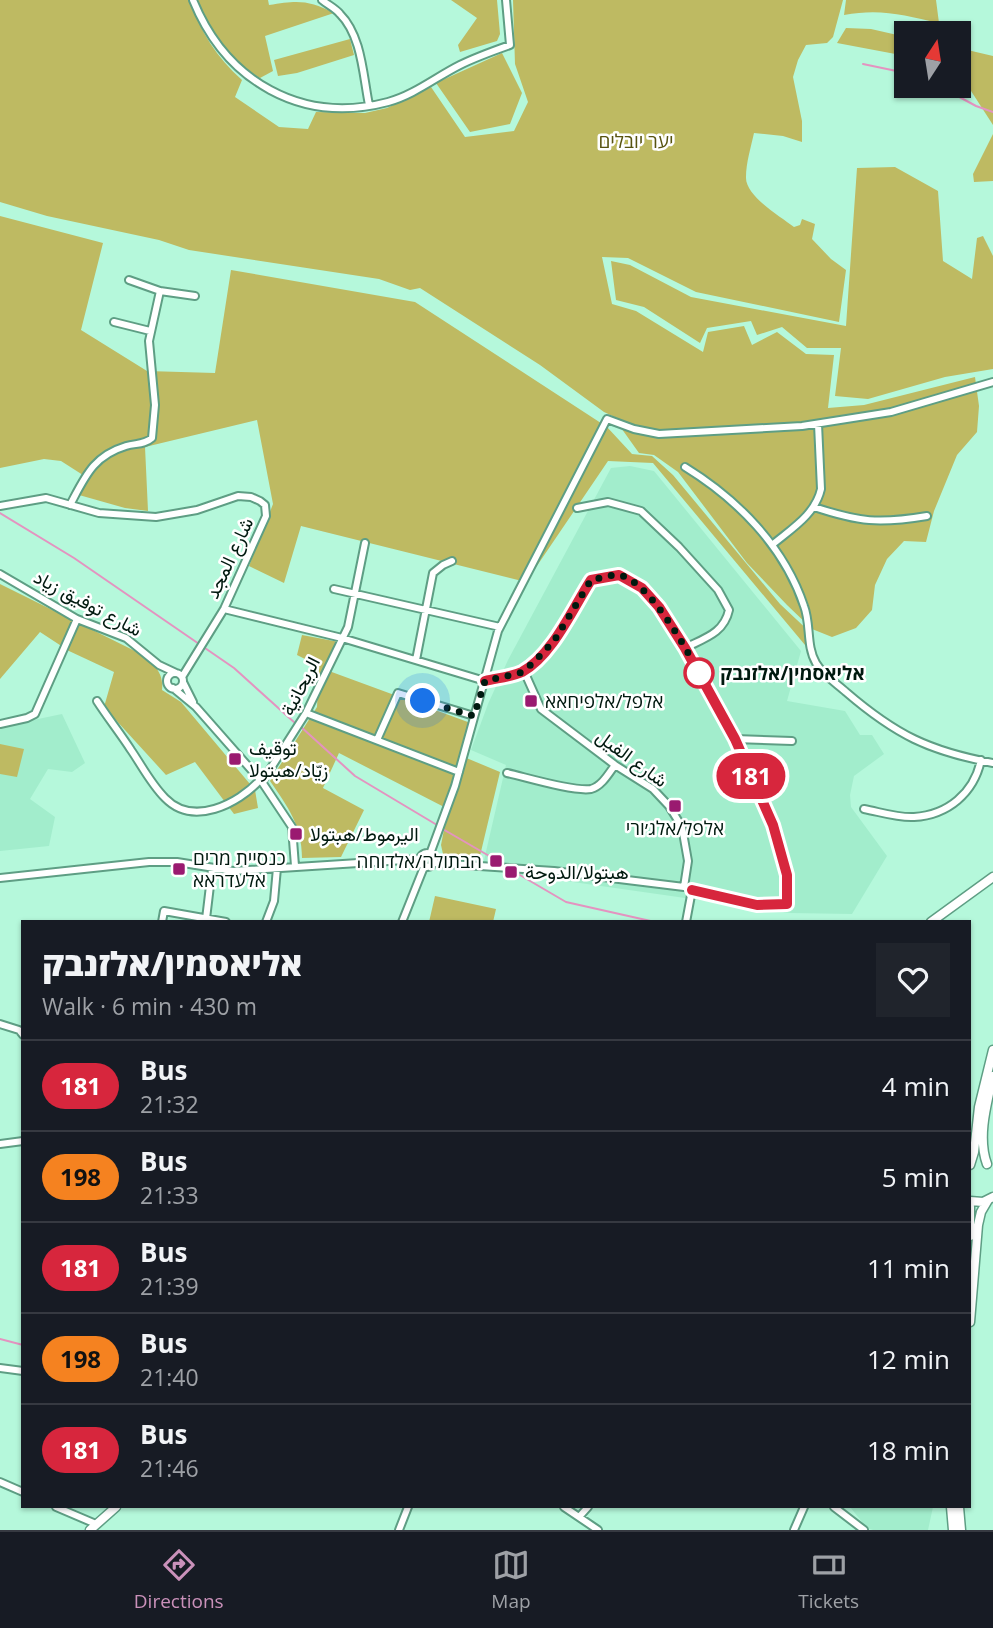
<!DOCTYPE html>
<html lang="en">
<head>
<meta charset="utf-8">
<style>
  :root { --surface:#171b24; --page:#20242c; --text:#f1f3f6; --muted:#9ea1a6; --line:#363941; --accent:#ca91ba }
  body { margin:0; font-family:"Open Sans",Vazirmatn,"Noto Sans Hebrew",sans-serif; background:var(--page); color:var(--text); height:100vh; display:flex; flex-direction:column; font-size:26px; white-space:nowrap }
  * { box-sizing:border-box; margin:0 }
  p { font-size:23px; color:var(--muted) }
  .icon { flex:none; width:38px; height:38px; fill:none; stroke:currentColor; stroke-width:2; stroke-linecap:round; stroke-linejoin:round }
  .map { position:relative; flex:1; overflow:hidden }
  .details { position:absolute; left:21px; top:920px; width:950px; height:588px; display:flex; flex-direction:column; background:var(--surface); border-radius:0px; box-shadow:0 2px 5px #0004 }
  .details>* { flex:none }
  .badge { padding:0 14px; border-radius:23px; font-size:24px; line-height:46px }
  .needle { width:46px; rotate:12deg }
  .tools { position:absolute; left:894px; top:21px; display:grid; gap:14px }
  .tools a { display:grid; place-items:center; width:77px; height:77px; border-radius:0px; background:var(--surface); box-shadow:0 2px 5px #0004; font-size:35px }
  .you { position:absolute; width:35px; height:35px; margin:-18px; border:5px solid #fff; border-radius:50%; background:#1a73e8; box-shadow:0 0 0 10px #1a73e833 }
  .map>.badge { position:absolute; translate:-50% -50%; box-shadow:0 0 0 4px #fff }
  .round { display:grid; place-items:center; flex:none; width:74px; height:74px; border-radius:0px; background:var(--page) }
  .overview { display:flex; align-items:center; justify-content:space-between; height:119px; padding:0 21px }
  h1 { font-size:33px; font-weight:800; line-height:52px }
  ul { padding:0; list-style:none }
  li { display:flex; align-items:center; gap:21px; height:91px; padding:0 21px; border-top:2px solid var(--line) }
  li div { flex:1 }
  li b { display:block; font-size:26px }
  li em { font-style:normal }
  li .badge { min-width:77px; font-weight:700; text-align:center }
  .tabs { display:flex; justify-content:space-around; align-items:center; height:98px; border-top:2px solid var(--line); background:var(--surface); font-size:19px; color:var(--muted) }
  .tabs a { display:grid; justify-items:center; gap:4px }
  .tabs .current { color:var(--accent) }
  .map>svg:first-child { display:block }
  .built { fill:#a2edcc }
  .green { fill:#beba62 }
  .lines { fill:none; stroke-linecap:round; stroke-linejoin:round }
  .stream { stroke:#e493c0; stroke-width:2 }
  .minor-casing { stroke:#5e9e84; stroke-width:10 }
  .tertiary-casing { stroke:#5e9e84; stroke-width:11 }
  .minor { stroke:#fff; stroke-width:6 }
  .tertiary { stroke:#fff; stroke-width:8 }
  .line-casing { stroke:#fff; stroke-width:16 }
  .line { stroke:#d7263d; stroke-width:10 }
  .walk { stroke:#00190f; stroke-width:7; stroke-dasharray:0 12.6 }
  .stop-dot { fill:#fff; stroke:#d7263d; stroke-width:3.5 }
  .poi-dot { fill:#9a1a70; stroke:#fff; stroke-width:2.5 }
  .labels { text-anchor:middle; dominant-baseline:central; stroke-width:5; stroke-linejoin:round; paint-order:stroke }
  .park-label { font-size:19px; fill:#585410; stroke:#fff }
  .street-label { font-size:19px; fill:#00190f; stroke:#fff }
  .stop-label { font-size:19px; font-weight:bold; fill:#00190f; stroke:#fff; text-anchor:start }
  .poi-label { font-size:19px; fill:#00190f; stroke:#fff; text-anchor:start }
</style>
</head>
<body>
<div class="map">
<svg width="993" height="1530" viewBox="0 0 993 1530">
  <rect width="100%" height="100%" fill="#b5f8db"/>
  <path class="built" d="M630,466L654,471L801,651L787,701L845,711L860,735H872L884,754L854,776L850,795L851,807L887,856L852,914L790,913L482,869L506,765L471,750L488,704L508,660L611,468Z
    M62,714L85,763L72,772L48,769L30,799L55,817L49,846L0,851V727Z
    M850,1507H933L928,1530H873L867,1528Z"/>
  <path class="green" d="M0,0H190C200,31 217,58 242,80L235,97L279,127L308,129L316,112L365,113L387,108L431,87L465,137L514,131L528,102L515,64L513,0H843L833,37L827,43L806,45L798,60L793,77L802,121V142L783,136L754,133C751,147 746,163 746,177C745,196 780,216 794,227L800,225L802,219L815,224L812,239L831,259L846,270L839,322L696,292L628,258L602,257L612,304L636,311L703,352L708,332L744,326L752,345L777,332L806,354L834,355L828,408L864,405L975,377L979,406L977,432L957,455L934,511L926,542L904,541L887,559L875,585L872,610L856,628L832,637L812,629L787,605L747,563L678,472L654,455L639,453L619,425V419L604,412L540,365L420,288L410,290L379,279L189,250L159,240L47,216L0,202Z
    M198,0H268L269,5C298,0 309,0 334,13L265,36L273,71L260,78C229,61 210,33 198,0Z
    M451,0H497L500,34L497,41L460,52L458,45L477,18Z
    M846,0H936L939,23C904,15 880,8 844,15Z
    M846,28L871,29L906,37V56L837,43Z
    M350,39L354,55L297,73L278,76L274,60Z
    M959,48L993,56V125L962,77L959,76Z
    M502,53L522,93L510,124L470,132L436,83Z
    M993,134V181L974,182L973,174Z
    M895,167L938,191L943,261L972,279L977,238L983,236L993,256V369L945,377L868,399L835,396L841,348H807L782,327L757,335L751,321L707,328L700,343L644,307L616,300L611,261L630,265L691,297L846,326L857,168Z
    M0,216L103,243L81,330L147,371L215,373L231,270L415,302L607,427L632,454L652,456L673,475L780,604L813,635L805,645L653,463L608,461L526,582L301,526L284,583L249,566L273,504L257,420L145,447L148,511L125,508L79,495L86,477L61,461L44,459L0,468Z
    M0,584L139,653C153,664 164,671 162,690L181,702L255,790L258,808L234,814L195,762L166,775L104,707L114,672L69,651L40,632L0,679Z
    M302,635L339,642L329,671L476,725L464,757L500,772L479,860L443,854L441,845L448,809L339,753L323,788L364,810L341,857L302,858C302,826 288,807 270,781L317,707L319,666L297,655Z
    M0,744L24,749L17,777L0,774Z
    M435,896L496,909L493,922H429Z"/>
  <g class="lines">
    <path class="stream" d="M863,64L906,73
      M939,86L976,106L993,112
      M0,513L74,558L234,668L295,723
      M300,726L355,776L437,825
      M441,828L503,864
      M513,871L566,902L655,922
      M0,1339L23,1345"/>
    <g class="minor-casing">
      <path id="minor" d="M193,0C226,81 301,125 388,102C414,95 436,77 460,65C476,57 493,51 510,45L506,0
        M322,0C328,5 335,8 340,14C362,36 363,76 369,105
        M129,280L160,291L195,296
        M114,322L150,331
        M685,467C737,499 784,546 804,606C811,624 806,646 816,663C823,675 836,683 846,692C896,735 929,751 993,763
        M70,505C85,477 93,456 126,446C136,443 144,445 152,438L155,405L149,341L160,291
        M0,506L46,498L99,513L156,517L197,510L238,496L251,497L260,501L265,505L266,516L224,609L182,677
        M814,507C859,522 879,524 927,516
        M577,508L608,502L641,511L679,547L718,590L729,610C724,633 705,638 685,648
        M772,545C791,529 815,515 821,489L818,424
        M0,574L77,619L126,638L159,665L176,673
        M334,589L500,627
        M224,609L342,638L485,681L520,673L533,663L554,641L591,580C599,579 610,575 618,576C658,580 716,704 735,739
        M416,660L433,573L443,565L452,561
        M524,671L541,709L615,765L653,789L669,806L682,827L688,861L684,887
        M167 681a8 8 0 1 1 16 0a8 8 0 1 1-16 0Z
        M183,682L193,702
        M173,688L196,707L262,782L292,827L295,866
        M97,701C108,718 120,733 131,750C142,766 151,784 165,798C193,827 238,804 260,780
        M306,713L459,772
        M0,724L27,718L35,714L77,619
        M377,740L398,693L474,716
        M507,773C525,777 574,792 591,789C602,786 609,773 615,765
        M262,782L306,713L348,627L365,543
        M864,809C880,812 898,818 914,817C948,815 974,793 981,760
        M420 860a7 7 0 1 1 14 0a7 7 0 1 1-14 0Z
        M430,854L455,786L498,631L607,419L634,429L659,434L802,426L891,412L993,382
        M434,863L554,871L684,887L757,905L787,903V875L773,825L735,739L792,741
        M0,878L149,862H177L233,871L420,859
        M206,919L212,869
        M162,922L164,911L226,922
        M266,922L274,901L277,868
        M402,922L424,867
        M686,922L692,890
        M0,1024L19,1030L23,1035
        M0,1144L23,1141
        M0,1368L23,1371
        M0,1482L23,1492
        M56,1507L96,1524
        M564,1507L598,1530
        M834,1507L864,1530
        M579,1517L588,1507
        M399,1530L408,1507
        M794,1530L804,1507"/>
    </g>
    <g class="tertiary-casing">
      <path id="tertiary" d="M931,922L993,877
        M987,1164C977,1137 987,1103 993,1076
        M970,1165L974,1152L979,1107L993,1050
        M970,1201L983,1202L993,1197
        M970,1207V1236
        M970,1322L978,1225L981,1212L988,1200
        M951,1507L953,1530
        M959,1507L961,1530
        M90,1530L116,1507"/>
    </g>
    <use href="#minor" class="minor"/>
    <use href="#tertiary" class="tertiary"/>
  </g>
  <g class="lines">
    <g class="line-casing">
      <path id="line" d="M485,681C497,678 511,677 522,672C552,656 573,608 591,580L619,575L642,588L659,607L685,648L735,739L773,825L787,875V904L757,905L692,890"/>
    </g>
    <use href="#line" class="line"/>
    <path class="walk" d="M423,701L474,716L485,681L520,673L533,663L554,641L591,580C599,579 611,574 619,575C649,581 686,648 699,673"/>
  </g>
  <circle class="stop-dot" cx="699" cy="673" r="14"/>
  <g class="poi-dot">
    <rect x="524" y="694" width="14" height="14" rx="3.5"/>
    <rect x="228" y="752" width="14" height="14" rx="3.5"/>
    <rect x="668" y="799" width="14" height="14" rx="3.5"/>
    <rect x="289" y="827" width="14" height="14" rx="3.5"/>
    <rect x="489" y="854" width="14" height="14" rx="3.5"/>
    <rect x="172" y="862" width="14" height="14" rx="3.5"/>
    <rect x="504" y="865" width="14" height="14" rx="3.5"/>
  </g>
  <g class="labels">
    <g class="park-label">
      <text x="636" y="141">יער יובלים</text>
    </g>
    <g class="street-label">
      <text transform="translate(229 558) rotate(-65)">شارع المجد</text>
      <text transform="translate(88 603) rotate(28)">شارع توفيق زياد</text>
      <text transform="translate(300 686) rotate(-63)">الريحانية</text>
      <text transform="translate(632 758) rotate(36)">شارع الفيل</text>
    </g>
    <g class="stop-label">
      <text x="720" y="673">אליאסמין/אלזנבק</text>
    </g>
    <g class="poi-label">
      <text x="545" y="701">אלפל/אלפיחאא</text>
      <text x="249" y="748">توقيف<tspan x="249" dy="22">زيّاد/هبتولا</tspan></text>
      <text x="675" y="828" text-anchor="middle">אלפל/אלג׳ורי</text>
      <text x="310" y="834">اليرموط/هبتولا</text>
      <text x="193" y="858">כנסיית מרים<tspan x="193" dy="22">אלעדראא</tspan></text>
      <text x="482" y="861" text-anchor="end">הבתולה/אלדוחה</text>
      <text x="525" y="872">هبتولا/الدوحة</text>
    </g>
  </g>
</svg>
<div class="tools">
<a><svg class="needle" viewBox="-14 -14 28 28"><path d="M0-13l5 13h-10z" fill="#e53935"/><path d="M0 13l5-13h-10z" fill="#9ea1a6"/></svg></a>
</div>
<div class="you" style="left:423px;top:701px"></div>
<b class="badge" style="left:751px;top:776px;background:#d7263d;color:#fff">181</b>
<section class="details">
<div class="overview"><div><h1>אליאסמין/אלזנבק</h1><p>Walk · 6 min · 430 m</p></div><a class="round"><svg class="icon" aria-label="heart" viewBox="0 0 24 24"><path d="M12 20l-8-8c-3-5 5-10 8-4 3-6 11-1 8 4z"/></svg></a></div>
<ul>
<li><span class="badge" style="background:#d7263d;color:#fff">181</span><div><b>Bus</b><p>21:32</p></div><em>4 min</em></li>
<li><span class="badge" style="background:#f58220;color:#111">198</span><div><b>Bus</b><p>21:33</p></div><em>5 min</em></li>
<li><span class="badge" style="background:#d7263d;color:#fff">181</span><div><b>Bus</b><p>21:39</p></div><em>11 min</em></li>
<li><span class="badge" style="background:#f58220;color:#111">198</span><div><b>Bus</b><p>21:40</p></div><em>12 min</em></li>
<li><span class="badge" style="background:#d7263d;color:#fff">181</span><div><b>Bus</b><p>21:46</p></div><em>18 min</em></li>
</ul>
</section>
</div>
<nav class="tabs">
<a class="current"><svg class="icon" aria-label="directions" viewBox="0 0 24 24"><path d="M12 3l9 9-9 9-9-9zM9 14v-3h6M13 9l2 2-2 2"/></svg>Directions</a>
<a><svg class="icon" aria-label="map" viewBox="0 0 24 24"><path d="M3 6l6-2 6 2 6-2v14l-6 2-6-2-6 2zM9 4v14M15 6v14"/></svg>Map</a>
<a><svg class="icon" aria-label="tickets" viewBox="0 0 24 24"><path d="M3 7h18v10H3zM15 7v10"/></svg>Tickets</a>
</nav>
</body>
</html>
